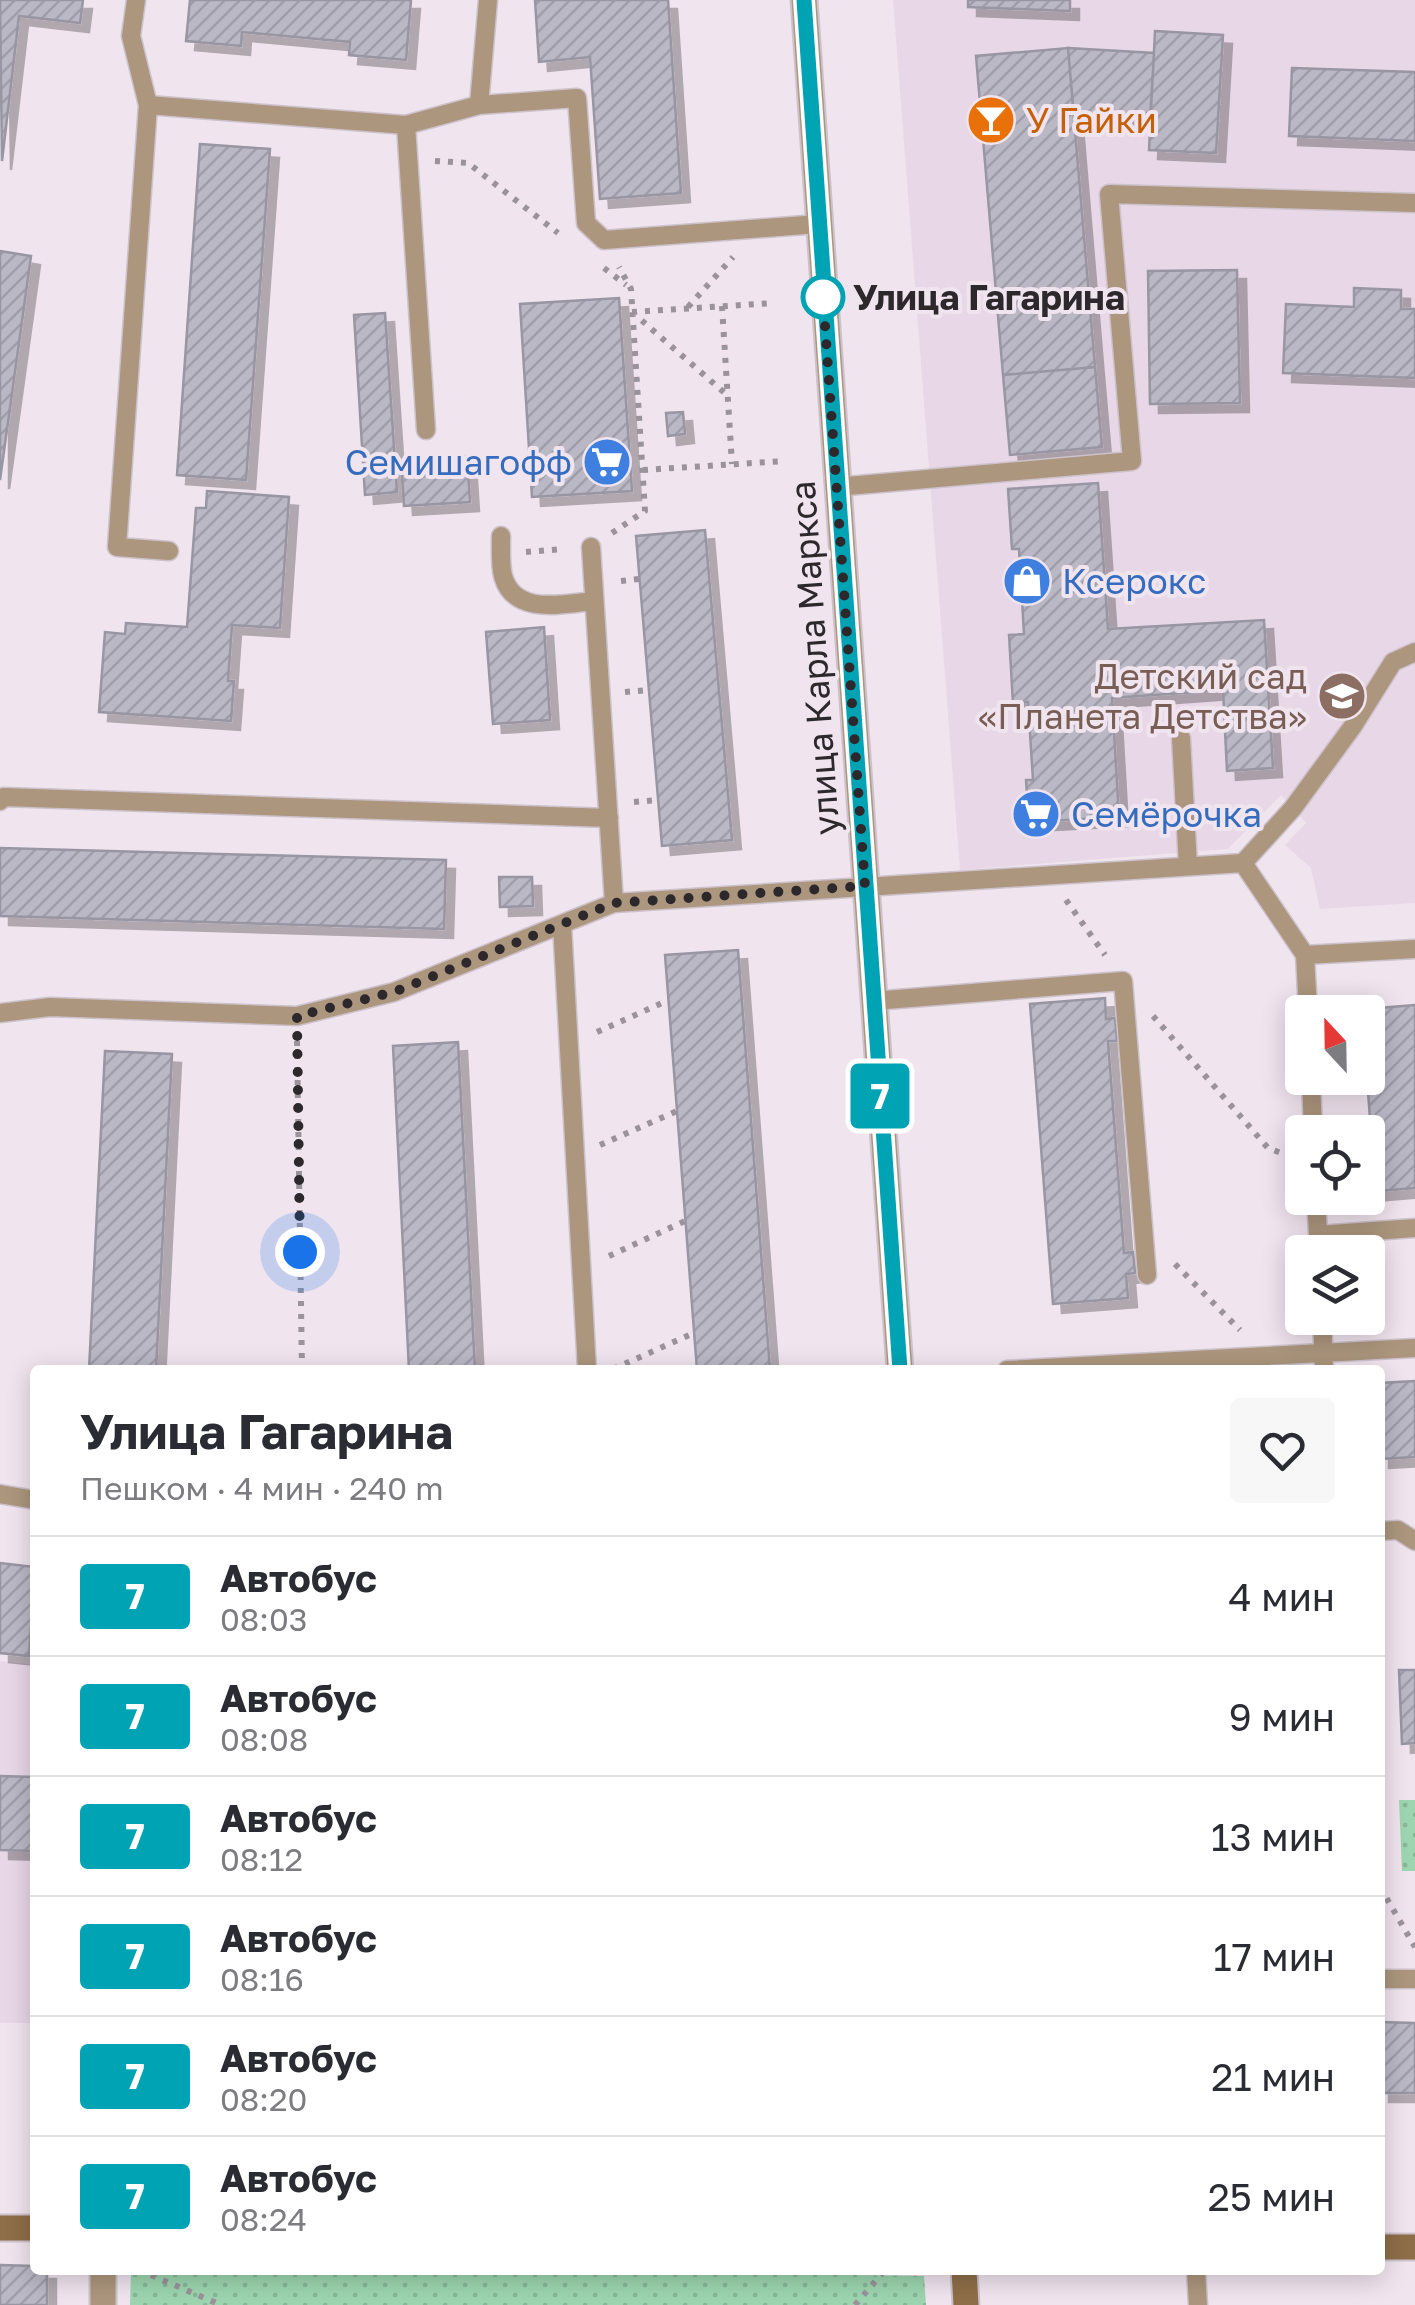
<!DOCTYPE html>
<html lang="ru">
<head>
<meta charset="utf-8">
<style>
  :root { --surface:#fff; --page:#f7f7f7; --text:#2b2b33; --muted:#7c7c81; --line:#e1e1e2 }
  body { margin:0; font-family:"Golos Text",sans-serif; background:var(--page); color:var(--text); height:100vh; display:flex; flex-direction:column; font-size:38px; white-space:nowrap }
  * { box-sizing:border-box; margin:0 }
  p { font-size:32px; color:var(--muted) }
  .icon { flex:none; width:55px; height:55px; fill:none; stroke:currentColor; stroke-width:2; stroke-linecap:round; stroke-linejoin:round }
  .map { position:relative; flex:1; overflow:hidden }
  .drawer { position:absolute; left:30px; top:1365px; width:1355px; height:910px; display:flex; flex-direction:column; background:var(--surface); border-radius:10px; box-shadow:0 5px 25px #0003 }
  .drawer>* { flex:none }
  .badge { padding:0 20px; border-radius:8px; font-size:35px; line-height:65px }
  .needle { width:65px; rotate:338deg }
  .controls { position:absolute; left:1285px; top:995px; display:grid; gap:20px }
  .controls a { display:grid; place-items:center; width:100px; height:100px; border-radius:10px; background:var(--surface); box-shadow:0 5px 25px #0003; font-size:50px }
  .you { position:absolute; width:50px; height:50px; margin:-25px; border:8px solid #fff; border-radius:50%; background:#1a73e8; box-shadow:0 0 0 15px #1a73e833 }
  .map>.badge { position:absolute; translate:-50% -50%; box-shadow:0 0 0 5px #fff }
  .round { display:grid; place-items:center; flex:none; width:105px; height:105px; border-radius:10px; background:var(--page) }
  .summary { display:flex; align-items:center; justify-content:space-between; height:170px; padding:0 50px }
  h1 { font-size:48px; font-weight:700; line-height:75px }
  ul { padding:0; list-style:none }
  li { display:flex; align-items:center; gap:30px; height:120px; padding:0 50px; border-top:2px solid var(--line) }
  li div { flex:1 }
  li b { display:block; font-size:38px }
  li em { font-style:normal }
  li .badge { min-width:110px; font-weight:700; text-align:center }
  .map>svg:first-child { display:block }
  .built { fill:#e8d7e7 }
  .grass { fill:url(#grass-dots) }
  .building { fill:url(#building-hatch); stroke:#9896a3; stroke-width:2.5; filter:url(#shadow) }
  .lines { fill:none; stroke-linecap:round; stroke-linejoin:round }
  .lane-casing { stroke:#cdc2cc; stroke-width:21 }
  .street-casing { stroke:#cdc2cc; stroke-width:29 }
  .secondary-casing { stroke:#cdc2cc; stroke-width:29 }
  .path { stroke:#9b939b; stroke-width:6; stroke-dasharray:5 8; stroke-linecap:butt }
  .lane { stroke:#ac967d; stroke-width:18 }
  .street { stroke:#ac967d; stroke-width:25 }
  .secondary { stroke:#8e6e48; stroke-width:25 }
  .line-casing { stroke:#fff; stroke-width:22 }
  .line { stroke:#00a3b4; stroke-width:15 }
  .walk { stroke:#2c282c; stroke-width:10; stroke-dasharray:0 18 }
  .stop-dot { fill:#fff; stroke:#00a3b4; stroke-width:5 }
  .labels { text-anchor:middle; dominant-baseline:central; stroke-width:8; stroke-linejoin:round; paint-order:stroke }
  .food-label { font-size:35px; fill:#c56008; stroke:#f0e4ef; text-anchor:start }
  .stop-label { font-size:35px; font-weight:bold; fill:#2c282c; stroke:#f0e4ef; text-anchor:start }
  .shop-label { font-size:35px; fill:#366cbe; stroke:#f0e4ef; text-anchor:start }
  .street-label { font-size:35px; fill:#2c282c; stroke:#f0e4ef }
  .education-label { font-size:35px; fill:#785e54; stroke:#f0e4ef; text-anchor:end }
</style>
</head>
<body>
<div class="map">
<svg width="1415" height="2305" viewBox="0 0 1415 2305">
  <defs>
    <pattern id="grass-dots" width="8" height="8" patternUnits="userSpaceOnUse" patternTransform="scale(2.5)"><rect width="8" height="8" fill="#9cd5af"/><path d="M2 2h.1M6 6h.1" fill="none" stroke="#87b797" stroke-width="1.8" stroke-linecap="round"/></pattern>
    <pattern id="building-hatch" width="6" height="6" patternUnits="userSpaceOnUse" patternTransform="scale(2.5)"><rect width="6" height="6" fill="#bab8c5"/><path d="M-1 1l2-2M0 6l6-6M5 7l2-2" fill="none" stroke="#a09ea9"/></pattern>
    <filter id="shadow"><feDropShadow dx="9" dy="9" stdDeviation="0" flood-color="#0004"/></filter>
  </defs>
  <rect width="100%" height="100%" fill="#f0e4ef"/>
  <path class="built" d="M893,0H1415V903L1320,909L1311,868L1285,845L1306,823L1281,795L1228,849L960,870Z
    M0,1661L35,1665V2023H0Z"/>
  <path class="grass" d="M1415,1800V1871H1402L1399,1800Z
    M131,2270H506L924,2276L926,2305H130Z"/>
  <path class="building" d="M0,0H83L80,23L19,16L2,161Z
    M190,0H411L406,60L349,55L350,42L242,32L241,46L186,41Z
    M535,0H668L681,193L600,199L590,57L539,62Z
    M968,0H1070V11L968,7Z
    M1155,31L1223,35L1216,153L1149,150Z
    M1068,48L1095,367L1003,375L976,56Z
    M1068,48L1154,53L1150,119L1074,116Z
    M1292,68L1415,72V141L1289,136Z
    M200,144L270,149L246,480L177,475Z
    M0,251L31,256L0,480Z
    M1237,270L1240,403L1150,404L1148,271Z
    M1354,288L1401,290V309H1415V378L1283,373L1286,304L1354,307Z
    M619,298L632,491L532,497L520,304Z
    M385,313L397,492L365,495L354,315Z
    M1095,367L1102,447L1010,455L1003,375Z
    M683,412L685,434L668,436L666,413Z
    M467,456L470,502L404,506L401,460Z
    M1098,483L1108,629L1264,620L1273,768L1227,771L1223,690L1112,698L1119,817L1029,822L1026,780H1033L1028,702L1013,704L1011,669L1009,635L1024,634L1019,549H1012L1008,489Z
    M207,491L289,497L280,628L232,625L228,681H234L231,721L99,712L105,632L125,634L126,623L187,627L196,508H206Z
    M705,530L732,840L662,846L636,536Z
    M544,627L550,720L493,724L486,632Z
    M0,848L446,860L444,929L0,916Z
    M499,877H532L533,906L500,907Z
    M738,950L770,1370H697L665,955Z
    M1105,998L1106,1019L1115,1018L1117,1041H1108L1124,1253L1133,1252L1135,1273L1126,1274L1128,1298L1053,1304L1030,1004Z
    M1415,1005V1188L1368,1192V1174H1374L1367,1078L1368,1012H1355V1010Z
    M458,1042L475,1370H409L393,1046Z
    M105,1051L172,1054L156,1370H89Z
    M1415,1381V1457L1380,1459V1383Z
    M0,1563L35,1567L29,1656L0,1653Z
    M1399,1670H1415V1743L1402,1744Z
    M0,1776L35,1777V1851L0,1850Z
    M1380,2022L1415,2023V2093H1380Z
    M0,2265L35,2266V2270H47V2305H0Z"/>
  <g class="lines">
    <g class="lane-casing">
      <path id="lane" d="M136,0L131,36L148,105L117,547L169,551
        M148,105L406,125L479,105L577,98L586,223L604,240L818,224
        M479,105L488,0
        M406,125L426,430
        M836,487L1132,461L1109,194L1415,203
        M501,536C501,549 500,564 503,576C514,616 563,604 594,601
        M591,547L614,903
        M1181,738L1188,866
        M0,801L4,797L609,818
        M1243,863L1305,955L1308,1012
        M1305,955L1415,949
        M873,1001L1123,981L1147,1275
        M0,1013L50,1007L297,1016L394,992L562,924
        M1311,1078L1313,1132
        M1316,1198L1319,1252
        M1318,1235L1415,1228
        M1322,1318L1324,1370
        M587,1370L562,924L614,903L1243,863L1293,808L1353,726L1393,662L1415,652
        M1007,1370L1415,1348
        M0,1494L35,1500
        M1380,1531L1398,1530L1415,1541
        M1380,1979H1415
        M1196,2270L1198,2305"/>
    </g>
    <g class="street-casing">
      <path id="street" d="M804,0L900,1370
        M103,2305V2270"/>
    </g>
    <g class="secondary-casing">
      <path id="secondary" d="M0,2228H35
        M1380,2247H1415
        M964,2270L966,2305"/>
    </g>
    <path class="path" d="M435,161L468,163L558,233
      M604,268L626,285
      M722,306L732,464
      M688,307L733,257
      M632,312L774,303
      M632,312L727,395
      M643,470L785,461
      M612,533L645,511L631,289L619,267
      M526,552L564,549
      M621,581L639,579
      M625,692L649,690
      M634,802L658,800
      M1066,900L1105,955
      M1153,1016L1268,1148L1302,1161
      M597,1032L669,1000
      M297,1041L302,1370
      M600,1145L677,1111
      M609,1256L685,1221
      M1175,1264L1240,1330
      M613,1369L694,1333
      M1380,1887L1415,1947
      M139,2270L221,2305
      M855,2305L885,2270"/>
    <use href="#lane" class="lane"/>
    <use href="#street" class="street"/>
    <use href="#secondary" class="secondary"/>
  </g>
  <g class="lines">
    <g class="line-casing">
      <path id="line" d="M804,0L900,1370"/>
    </g>
    <use href="#line" class="line"/>
    <path class="walk" d="M300,1252L297,1016L394,992L614,903L865,886L823,297"/>
  </g>
  <defs>
    <g id="bar-disc" transform="scale(2.5)"><circle r="9.5" fill="#e8710a" stroke="#f0e4ef"/><path d="M-6-5H6L.8 .8V4.5H3.5V6h-7V4.5H-.8V.8Z" fill="#fff"/></g>
    <g id="supermarket-disc" transform="scale(2.5)"><circle r="9.5" fill="#3f7fe0" stroke="#f0e4ef"/><path d="M-6-5.5h2.5l.6 2H6L4.5 2H-2.5L-4.4-4H-6ZM-1.5 3.2a1.3 1.3 0 1 0 .1 0ZM3 3.2a1.3 1.3 0 1 0 .1 0Z" fill="#fff"/></g>
    <g id="shop-disc" transform="scale(2.5)"><circle r="9.5" fill="#3f7fe0" stroke="#f0e4ef"/><path d="M-5-2.5h2.3a2.7 3.5 0 0 1 5.4 0H5L5.5 6h-11ZM-1.5-2.5h3a1.5 2.3 0 0 0-3 0Z" fill="#fff"/></g>
    <g id="school-disc" transform="scale(2.5)"><circle r="9.5" fill="#8d6e63" stroke="#f0e4ef"/><path d="M0-5L7-2L0 1L-7-2ZM-4 1L0 2.5L4 1V4Q0 6-4 4Z" fill="#fff"/></g>
  </defs>
  <g fill-rule="evenodd">
    <use href="#bar-disc" x="991" y="120"/>
    <use href="#supermarket-disc" x="607" y="462"/>
    <use href="#shop-disc" x="1027" y="581"/>
    <use href="#school-disc" x="1342" y="696"/>
    <use href="#supermarket-disc" x="1036" y="814"/>
  </g>
  <circle class="stop-dot" cx="823" cy="297" r="20"/>
  <g class="labels">
    <g class="food-label">
      <text x="1026" y="120">У Гайки</text>
    </g>
    <g class="stop-label">
      <text x="853" y="297">Улица Гагарина</text>
    </g>
    <g class="shop-label">
      <text x="572" y="462" text-anchor="end">Семишагофф</text>
      <text x="1062" y="581">Ксерокс</text>
      <text x="1071" y="814">Семёрочка</text>
    </g>
    <g class="street-label">
      <text transform="translate(814 658) rotate(-94)">улица Карла Маркса</text>
    </g>
    <g class="education-label">
      <text x="1307" y="676">Детский сад<tspan x="1307" dy="40">«Планета Детства»</tspan></text>
    </g>
  </g>
</svg>
<div class="controls">
<a><svg class="needle" viewBox="-14 -14 28 28"><path d="M0-13l5 13h-10z" fill="#e53935"/><path d="M0 13l5-13h-10z" fill="#7c7c81"/></svg></a>
<a><svg class="icon" aria-label="locate" viewBox="0 0 24 24"><circle cx="12" cy="12" r="6"/><path d="M12 2v4M12 18v4M2 12h4M18 12h4"/></svg></a>
<a><svg class="icon" aria-label="layers" viewBox="0 0 24 24"><path d="M12 4l9 5-9 5-9-5zM3 14l9 5 9-5"/></svg></a>
</div>
<div class="you" style="left:300px;top:1252px"></div>
<b class="badge" style="left:880px;top:1096px;background:#00a3b4;color:#fff">7</b>
<section class="drawer">
<div class="summary"><div><h1>Улица Гагарина</h1><p>Пешком · 4 мин · 240 m</p></div><a class="round"><svg class="icon" aria-label="heart" viewBox="0 0 24 24"><path d="M12 20l-8-8c-3-5 5-10 8-4 3-6 11-1 8 4z"/></svg></a></div>
<ul>
<li><span class="badge" style="background:#00a3b4;color:#fff">7</span><div><b>Автобус</b><p>08:03</p></div><em>4 мин</em></li>
<li><span class="badge" style="background:#00a3b4;color:#fff">7</span><div><b>Автобус</b><p>08:08</p></div><em>9 мин</em></li>
<li><span class="badge" style="background:#00a3b4;color:#fff">7</span><div><b>Автобус</b><p>08:12</p></div><em>13 мин</em></li>
<li><span class="badge" style="background:#00a3b4;color:#fff">7</span><div><b>Автобус</b><p>08:16</p></div><em>17 мин</em></li>
<li><span class="badge" style="background:#00a3b4;color:#fff">7</span><div><b>Автобус</b><p>08:20</p></div><em>21 мин</em></li>
<li><span class="badge" style="background:#00a3b4;color:#fff">7</span><div><b>Автобус</b><p>08:24</p></div><em>25 мин</em></li>
</ul>
</section>
</div>
</body>
</html>
